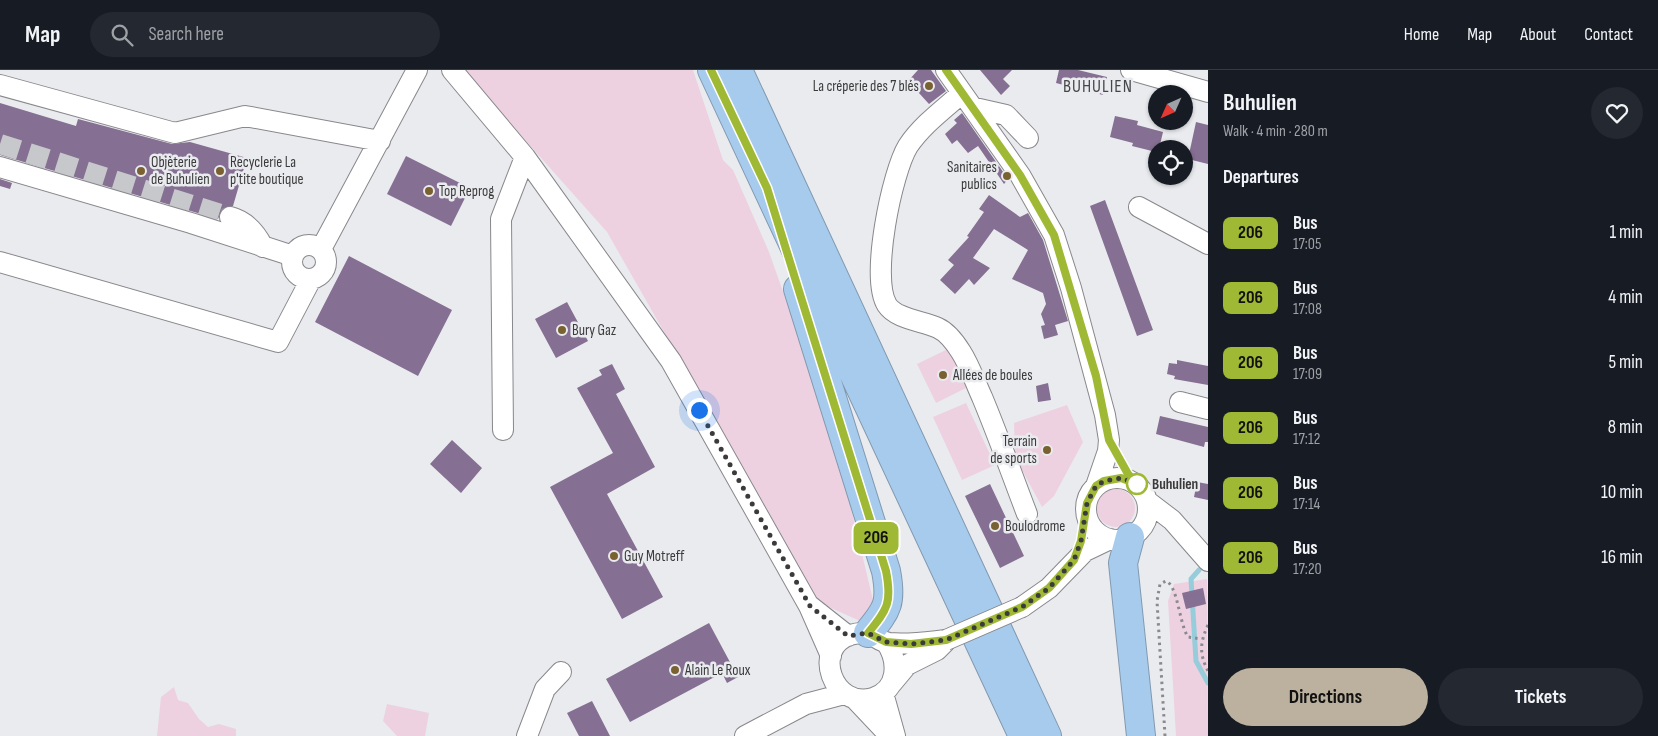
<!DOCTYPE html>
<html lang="en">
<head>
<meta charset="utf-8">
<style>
  :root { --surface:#171b24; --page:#242831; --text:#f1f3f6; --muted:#9ea1a6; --line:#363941; --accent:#bbb19e }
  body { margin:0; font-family:"Sofia Sans Condensed",sans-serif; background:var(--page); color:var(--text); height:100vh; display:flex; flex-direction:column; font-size:19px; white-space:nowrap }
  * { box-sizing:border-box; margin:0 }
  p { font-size:16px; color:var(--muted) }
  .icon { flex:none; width:28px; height:28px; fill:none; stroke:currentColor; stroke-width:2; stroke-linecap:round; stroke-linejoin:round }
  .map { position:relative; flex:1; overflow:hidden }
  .drawer { display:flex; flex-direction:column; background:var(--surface); width:450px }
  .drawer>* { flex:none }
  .badge { padding:0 10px; border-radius:8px; font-size:18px; line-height:32px }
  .needle { width:32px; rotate:225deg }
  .controls { position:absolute; left:1148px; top:15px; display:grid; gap:10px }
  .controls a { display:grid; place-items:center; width:45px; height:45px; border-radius:50%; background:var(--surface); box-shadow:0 1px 4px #0004; font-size:25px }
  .you { position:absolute; width:25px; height:25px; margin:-12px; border:4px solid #fff; border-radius:50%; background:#1a73e8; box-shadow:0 0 0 8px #1a73e833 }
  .map>.badge { position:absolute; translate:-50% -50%; box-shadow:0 0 0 2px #fff }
  h2 { padding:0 15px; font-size:19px; line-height:45px }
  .round { display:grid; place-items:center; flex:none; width:52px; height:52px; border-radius:26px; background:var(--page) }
  .head { display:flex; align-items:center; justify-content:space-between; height:85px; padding:0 15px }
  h1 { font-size:24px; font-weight:700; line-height:38px }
  .button { display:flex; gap:10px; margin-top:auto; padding:10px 15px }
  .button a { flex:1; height:58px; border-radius:30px; background:var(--accent); color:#111; font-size:20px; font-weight:700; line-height:58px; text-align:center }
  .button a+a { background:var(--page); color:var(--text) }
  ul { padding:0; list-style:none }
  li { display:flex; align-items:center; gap:15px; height:65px; padding:0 15px }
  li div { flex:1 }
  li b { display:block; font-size:19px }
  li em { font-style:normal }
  li .badge { min-width:55px; font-weight:700; text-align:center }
  header { display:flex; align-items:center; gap:30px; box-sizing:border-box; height:70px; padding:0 25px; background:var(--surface); border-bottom:1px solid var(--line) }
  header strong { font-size:24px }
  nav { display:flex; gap:28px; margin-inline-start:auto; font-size:18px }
  .search { width:350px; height:45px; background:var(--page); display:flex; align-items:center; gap:12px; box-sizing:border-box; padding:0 18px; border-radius:28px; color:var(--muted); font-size:19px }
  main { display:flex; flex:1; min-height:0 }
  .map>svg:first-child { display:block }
  .green { fill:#edd1e0 }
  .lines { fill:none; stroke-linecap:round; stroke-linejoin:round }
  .stream { stroke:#97cdda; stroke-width:5 }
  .building { fill:#856f92 }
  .minor-tunnel { stroke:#c7c8cb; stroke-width:20; stroke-dasharray:20 10; stroke-linecap:butt }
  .minor-casing { stroke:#88888c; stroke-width:22 }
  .highway-casing { stroke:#8199af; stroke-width:30 }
  .path { stroke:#8a8a8d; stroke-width:3; stroke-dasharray:2.5 4; stroke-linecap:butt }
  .minor { stroke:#fff; stroke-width:20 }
  .highway { stroke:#a7cbed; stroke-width:28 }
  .minor-bridge-casing { stroke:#88888c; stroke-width:22; stroke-linecap:butt }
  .minor-bridge { stroke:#fff; stroke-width:20 }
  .line-casing { stroke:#fff; stroke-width:11 }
  .line { stroke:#9fb935; stroke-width:8 }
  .walk { stroke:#3b3b3c; stroke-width:5; stroke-dasharray:0 9 }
  .poi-dot { fill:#7a6132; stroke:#eaebef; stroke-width:2 }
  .stop-dot { fill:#fff; stroke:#9fb935; stroke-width:2.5 }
  .labels { text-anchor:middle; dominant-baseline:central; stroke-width:5; stroke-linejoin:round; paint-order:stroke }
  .poi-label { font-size:15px; fill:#3b3b3c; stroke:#eaebef; text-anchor:start }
  .stop-label { font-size:15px; font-weight:bold; fill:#3b3b3c; stroke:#eaebef; text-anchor:start }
  .quarter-label { font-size:18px; letter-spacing:1px; fill:#454649; stroke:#eaebef }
</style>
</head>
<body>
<header>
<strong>Map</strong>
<div class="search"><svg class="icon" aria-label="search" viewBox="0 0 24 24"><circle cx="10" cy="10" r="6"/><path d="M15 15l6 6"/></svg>Search here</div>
<nav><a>Home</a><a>Map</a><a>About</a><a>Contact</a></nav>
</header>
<main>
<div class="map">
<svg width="1208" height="666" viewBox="0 0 1208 666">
  <rect width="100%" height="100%" fill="#eaebef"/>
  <path class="green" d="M463,0H693L723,90L733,100L769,182L800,270L851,438L873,530L860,551L818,532L607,162Z
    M950,278L970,316L936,333L917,294Z
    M966,333L995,395L962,410L933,347Z
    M1067,335L1083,372L1054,426L1042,437L1015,387L1014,353Z
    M1097 438a19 19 0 1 1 38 0a19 19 0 1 1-38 0Z
    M1207,509L1208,666H1176L1168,531L1174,514Z
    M174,617L178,630L188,633L199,649L208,657L219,654L236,659V666H157L161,627Z
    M387,634L429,643L425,666H397L383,651Z"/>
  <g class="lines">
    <path class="stream" d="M1199,500L1191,509L1196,591L1208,613"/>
  </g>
  <path class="building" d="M918,0H931L946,21L929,34L908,11Z
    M980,0H1012L1003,9L1010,16L1001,25Z
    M1059,0H1078L1107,7L1103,25L1056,13Z
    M0,33L76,56L78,49L172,74L190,72L247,88L233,136L222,139L218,149L0,85Z
    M962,43L1008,109L1004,114L978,76L968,83L957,70L952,74L945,64L957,53L954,50Z
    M1115,46L1138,51L1137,55L1163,62L1159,79H1156V82L1132,76L1133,73L1110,67Z
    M1196,52L1208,55V94L1188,89Z
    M406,86L470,118L451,156L387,124Z
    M0,109L12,113L10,119L0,116Z
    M989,125L1020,147L1028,143L1043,170L1068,251L1055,255L1058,265L1044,269L1041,256L1045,255L1041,244L1046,234L1043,223L1012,209L1028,180L994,159L973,188L990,198L974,215L969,209L955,224L940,210L954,195L948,190L969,167L967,166L984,142L979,139Z
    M1105,130L1153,260L1137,266L1090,136Z
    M349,186L452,240L418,306L315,252Z
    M567,232L588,271L556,288L535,249Z
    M1177,290L1208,296V315L1174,309L1175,306L1167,304L1169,293L1177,294Z
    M612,294L625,319L616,324L655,397L607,424L663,527L622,549L550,417L613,383L577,318L602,305L599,300Z
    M1048,313L1051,330L1038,332L1036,316Z
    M1160,346L1208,357V372H1205L1204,377L1156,364Z
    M452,370L482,398L461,423L430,394Z
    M1197,412L1208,414V430L1194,427Z
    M990,414L1024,486L1000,498L965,426Z
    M1203,518L1206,534L1186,539L1182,523Z
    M709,553L738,607L727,613L722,603L630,652L606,609Z
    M592,631L610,666H579L567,643Z"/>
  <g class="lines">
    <path class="minor-tunnel" d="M0,74L230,147"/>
    <g class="minor-casing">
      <path id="minor" d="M452,0L525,87L671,291L809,536L831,586
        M946,0L1020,105L1054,165L1071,218L1105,345L1109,370L1108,381L1096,416
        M1131,0L1208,22
        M0,15L175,63L245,46L380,71
        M962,23C944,39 922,55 908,76C892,102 870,208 887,235C896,249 923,251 938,258C947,262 956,274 961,282C970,296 975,312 982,327C998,365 1012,405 1027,444
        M975,38L1006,45L1028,68
        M0,97L191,153L293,186
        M1139,137L1208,174
        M230,147C246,151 256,163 263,177
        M292 192a17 17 0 1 1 34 0a17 17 0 1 1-34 0Z
        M321,179L417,0
        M0,192L278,272L311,209
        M1180,332L1208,339
        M503,360L501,149L525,87
        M1086 439a31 31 0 1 1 62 0a31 31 0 1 1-62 0Z
        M1147,431L1172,450L1208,491
        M810,536L848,566
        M1022,537L1049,518L1085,481L1110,469
        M886,572C899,591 899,620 873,628C833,640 811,578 850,565C873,558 874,571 889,573C909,575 927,572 946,570
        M892,613L907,595L937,580L945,572
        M883,623L895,666
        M855,629L890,666
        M527,666L545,619L561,602
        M745,666L806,634L844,624"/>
    </g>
    <g class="highway-casing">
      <path id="highway" d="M712,0L1023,666
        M738,0L1047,666
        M798,219L886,501C892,532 888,539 868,563
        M1130,467L1123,493L1141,666"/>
    </g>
    <path class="path" d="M1208,555C1200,572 1199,584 1208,601
      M1165,666L1157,531L1160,514L1166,511C1178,516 1179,553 1188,567L1201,569"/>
    <use href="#minor" class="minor"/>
    <use href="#highway" class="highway"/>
    <g class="minor-bridge-casing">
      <path id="minor-bridge" d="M946,570L1022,537"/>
    </g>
    <use href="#minor-bridge" class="minor-bridge"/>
  </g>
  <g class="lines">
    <g class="line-casing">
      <path id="line" d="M711,0L767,118L886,501C892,532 888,539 868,563L886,572L911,574L946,570L1022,537L1049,518L1074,490L1081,471L1087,433L1096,416L1104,411L1121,408L1137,414L1128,404L1109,370L1096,306L1054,165L1020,105L946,0"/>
    </g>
    <use href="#line" class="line"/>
    <path class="walk" d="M699,340L810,536L848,566L868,563L886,572L911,574L946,570L1022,537L1049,518L1074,490L1081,471L1087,433L1096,416L1104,411L1121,408L1137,414"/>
  </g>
  <g class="poi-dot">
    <circle cx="929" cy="16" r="5"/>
    <circle cx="141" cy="101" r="5"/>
    <circle cx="220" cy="101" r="5"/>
    <circle cx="1007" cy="106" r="5"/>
    <circle cx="429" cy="121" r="5"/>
    <circle cx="562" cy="260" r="5"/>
    <circle cx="943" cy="305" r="5"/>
    <circle cx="1047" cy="380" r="5"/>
    <circle cx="995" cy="456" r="5"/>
    <circle cx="614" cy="486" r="5"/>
    <circle cx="675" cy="600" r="5"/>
  </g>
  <circle class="stop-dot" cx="1137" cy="414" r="10"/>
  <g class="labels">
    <g class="poi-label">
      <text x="919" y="16" text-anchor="end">La créperie des 7 blés</text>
      <text x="151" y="92">Objèterie<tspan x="151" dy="17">de Buhulien</tspan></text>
      <text x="230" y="92">Recyclerie La<tspan x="230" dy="17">p'tite boutique</tspan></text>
      <text x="997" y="97" text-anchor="end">Sanitaires<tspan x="997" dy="17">publics</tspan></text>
      <text x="439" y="121">Top Reprog</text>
      <text x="572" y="260">Bury Gaz</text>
      <text x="953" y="305">Allées de boules</text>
      <text x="1037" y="371" text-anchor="end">Terrain<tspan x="1037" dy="17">de sports</tspan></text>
      <text x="1005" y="456">Boulodrome</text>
      <text x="624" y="486">Guy Motreff</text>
      <text x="685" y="600">Alain Le Roux</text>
    </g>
    <g class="stop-label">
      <text x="1152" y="414">Buhulien</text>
    </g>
    <g class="quarter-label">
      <text x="1098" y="16">BUHULIEN</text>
    </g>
  </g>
</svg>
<div class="controls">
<a><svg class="needle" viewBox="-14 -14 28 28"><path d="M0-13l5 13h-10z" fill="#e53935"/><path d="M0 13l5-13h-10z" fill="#9ea1a6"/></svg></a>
<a><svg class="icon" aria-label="locate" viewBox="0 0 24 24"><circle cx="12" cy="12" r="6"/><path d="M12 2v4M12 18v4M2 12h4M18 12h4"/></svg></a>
</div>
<div class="you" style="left:699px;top:340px"></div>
<b class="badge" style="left:876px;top:468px;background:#9fb935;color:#111">206</b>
</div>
<section class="drawer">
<div class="head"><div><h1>Buhulien</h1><p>Walk · 4 min · 280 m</p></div><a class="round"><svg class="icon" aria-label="heart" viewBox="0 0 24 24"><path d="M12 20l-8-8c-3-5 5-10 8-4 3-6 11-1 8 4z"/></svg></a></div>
<h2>Departures</h2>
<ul>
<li><span class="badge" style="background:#9fb935;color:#111">206</span><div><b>Bus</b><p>17:05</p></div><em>1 min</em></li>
<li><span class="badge" style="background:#9fb935;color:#111">206</span><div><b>Bus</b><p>17:08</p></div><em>4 min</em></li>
<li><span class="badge" style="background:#9fb935;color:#111">206</span><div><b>Bus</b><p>17:09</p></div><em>5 min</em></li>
<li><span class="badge" style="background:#9fb935;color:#111">206</span><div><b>Bus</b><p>17:12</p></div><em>8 min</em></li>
<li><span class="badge" style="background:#9fb935;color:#111">206</span><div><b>Bus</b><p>17:14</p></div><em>10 min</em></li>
<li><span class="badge" style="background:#9fb935;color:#111">206</span><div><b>Bus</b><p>17:20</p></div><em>16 min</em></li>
</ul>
<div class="button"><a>Directions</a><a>Tickets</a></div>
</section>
</main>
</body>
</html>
